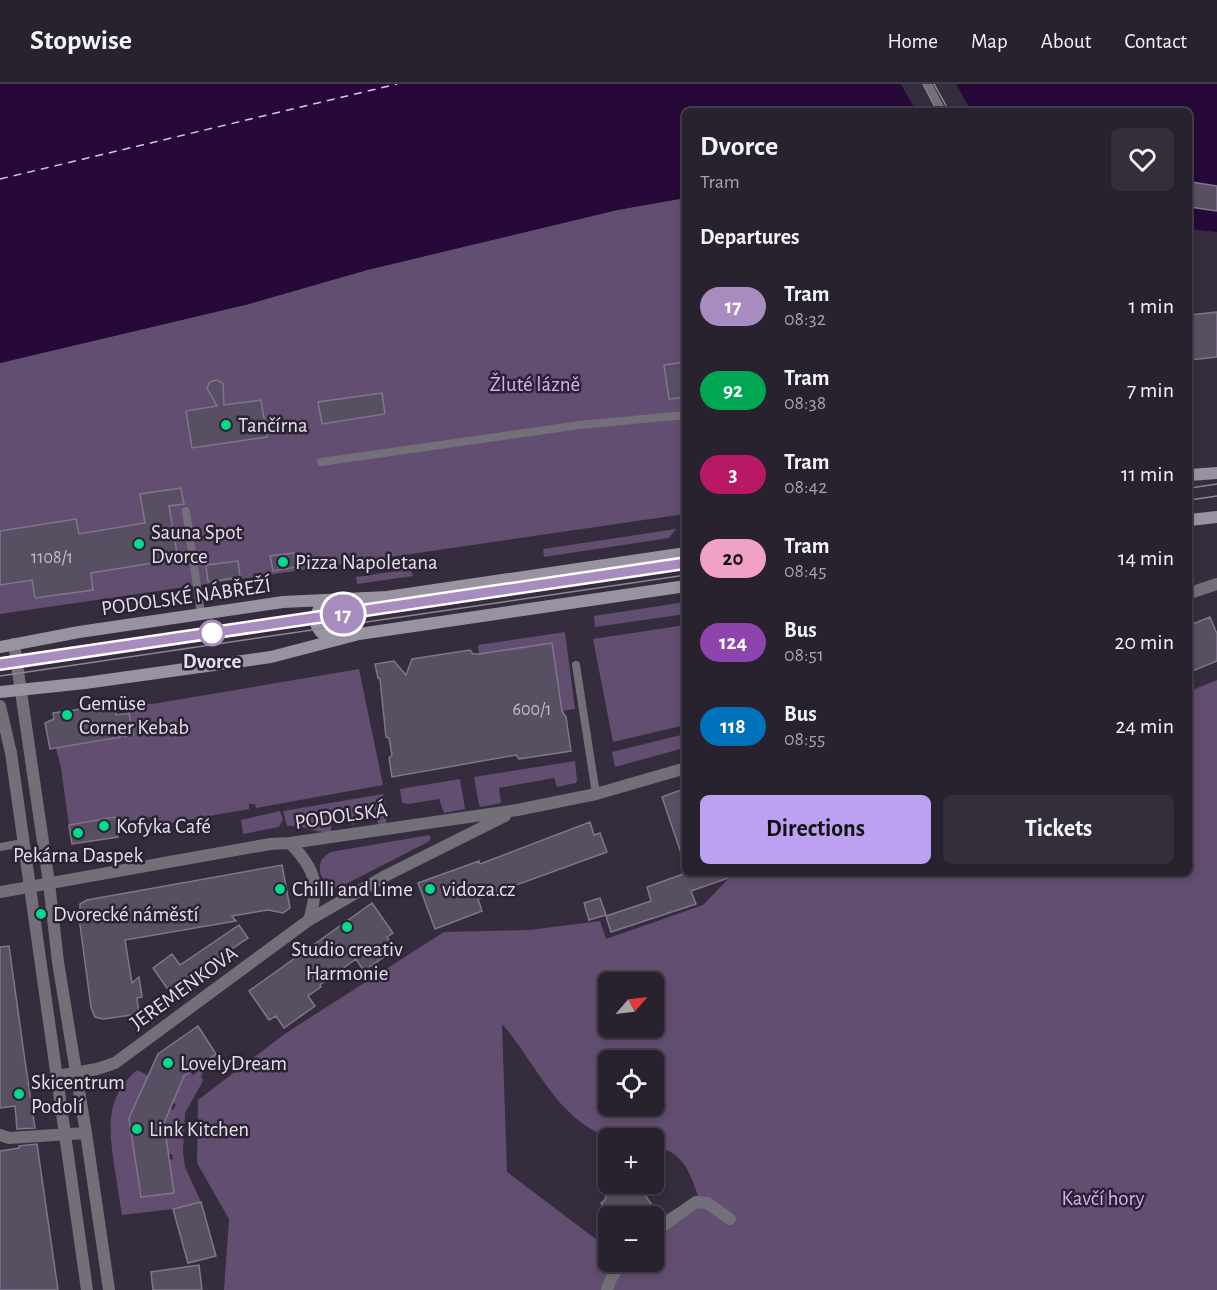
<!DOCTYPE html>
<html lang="en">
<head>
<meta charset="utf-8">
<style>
  :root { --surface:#28212e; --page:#342e3a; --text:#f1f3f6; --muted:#a5a3aa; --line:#443e4a; --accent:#bca0f2 }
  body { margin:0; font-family:"Alegreya Sans",sans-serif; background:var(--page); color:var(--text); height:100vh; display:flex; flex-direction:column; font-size:22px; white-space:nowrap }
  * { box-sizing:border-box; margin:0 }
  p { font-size:20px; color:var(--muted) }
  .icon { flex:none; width:33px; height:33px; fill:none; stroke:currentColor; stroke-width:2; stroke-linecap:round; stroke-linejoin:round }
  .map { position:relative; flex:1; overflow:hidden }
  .details { position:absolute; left:682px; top:24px; width:510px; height:768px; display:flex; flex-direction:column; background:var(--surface); border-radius:9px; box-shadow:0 3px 9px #0003,0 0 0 2px var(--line) }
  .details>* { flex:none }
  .badge { padding:0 12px; border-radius:20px; font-size:21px; line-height:39px }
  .needle { width:39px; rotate:62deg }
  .buttons { position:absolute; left:598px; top:888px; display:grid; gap:12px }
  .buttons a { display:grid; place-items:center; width:66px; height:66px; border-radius:9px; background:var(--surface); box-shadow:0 3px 9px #0003,0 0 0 2px var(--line); font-size:30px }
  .map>.badge { position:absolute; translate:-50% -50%; box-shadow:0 0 0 3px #fff }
  h2 { padding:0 18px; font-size:22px; line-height:54px }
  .round { display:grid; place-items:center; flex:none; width:63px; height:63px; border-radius:9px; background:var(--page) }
  .head { display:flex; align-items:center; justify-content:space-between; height:102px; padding:0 18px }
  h1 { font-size:28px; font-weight:600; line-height:45px }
  .cta { display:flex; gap:12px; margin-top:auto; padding:12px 18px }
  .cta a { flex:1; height:69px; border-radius:9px; background:var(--accent); color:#111; font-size:24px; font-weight:600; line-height:69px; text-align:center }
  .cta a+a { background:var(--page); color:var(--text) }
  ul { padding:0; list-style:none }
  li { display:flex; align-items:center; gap:18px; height:84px; padding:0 18px }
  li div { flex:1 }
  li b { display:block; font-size:22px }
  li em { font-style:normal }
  li .badge { min-width:66px; font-weight:700; text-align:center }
  header { display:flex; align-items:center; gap:36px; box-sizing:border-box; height:84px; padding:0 30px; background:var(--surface); border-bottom:2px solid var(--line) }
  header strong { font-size:28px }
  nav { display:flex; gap:33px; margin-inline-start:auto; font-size:21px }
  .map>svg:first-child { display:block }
  .green { fill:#614e71; fill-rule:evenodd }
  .water { fill:#260939 }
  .pier { fill:#352c3d }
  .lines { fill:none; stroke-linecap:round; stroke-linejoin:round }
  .ferry { stroke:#dfbdfd; stroke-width:1.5; stroke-dasharray:8 6; stroke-linecap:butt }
  .building { fill:#594f62; stroke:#80758a; stroke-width:1.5 }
  .service { stroke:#736f78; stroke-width:8 }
  .minor { stroke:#736f78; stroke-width:12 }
  .tertiary { stroke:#736f78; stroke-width:12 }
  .secondary { stroke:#9992a0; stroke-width:12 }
  .tram { stroke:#8d8694; stroke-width:1.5 }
  .line-casing { stroke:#fff; stroke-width:14 }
  .line { stroke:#a88cbf; stroke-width:9 }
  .poi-dot { fill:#02d98b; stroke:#2b2233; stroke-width:2 }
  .stop-dot { fill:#fff; stroke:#a88cbf; stroke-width:3 }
  .labels { text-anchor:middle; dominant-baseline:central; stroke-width:5; stroke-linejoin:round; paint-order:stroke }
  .number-label { font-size:18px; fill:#c1bac7 }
  .park-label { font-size:21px; fill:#d8adfd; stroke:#2b2233 }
  .poi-label { font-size:21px; fill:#e4dee9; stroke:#2b2233; text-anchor:start }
  .street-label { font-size:21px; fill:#e4dee9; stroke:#2b2233 }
  .stop-label { font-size:21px; font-weight:bold; fill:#e4dee9; stroke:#2b2233 }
</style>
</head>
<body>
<header>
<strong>Stopwise</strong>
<nav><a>Home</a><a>Map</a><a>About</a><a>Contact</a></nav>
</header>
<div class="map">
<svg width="1217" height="1206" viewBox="0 0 1217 1206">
  <rect width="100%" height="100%" fill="#352c3d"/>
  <path class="green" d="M685,114V430L0,530V279L249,220L367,186L617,126Z
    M676,445L669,454L544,473L543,465Z
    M411,485L413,492L357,500L356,493Z
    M685,518V530L595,543L594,532Z
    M685,541V641L613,658L593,555Z
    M565,548L575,625L562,627L552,559L479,570L478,561Z
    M359,585L383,701L256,724L255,720H249V725L159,741L157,732L123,738L124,746L117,747L114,733L69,741L61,684L56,664L133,651L128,619L152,620Z
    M1217,596V1206H224L229,1135L197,1079L198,1016L286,949L444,848L530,846L600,837L606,855L703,821L734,789H1190V607ZM609,898H654V944H609ZM502,940C536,978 561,1045 617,1054C629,1056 642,1054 654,1054V1063C682,1066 690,1088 698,1112L654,1137V1178H609V1165L507,1088ZM609,976H654V1022H609Z
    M685,650L684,664L615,683L612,668Z
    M575,677L577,696L576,699L557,703L554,694L499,704L501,719L481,723L479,721L474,693Z
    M460,695L465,725L444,729L439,715L409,720L402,719L400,705Z
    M383,710L387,733L386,739L378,740L374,724L356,727L357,737L353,741L349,738L348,728L331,731V748C315,750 303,740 287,742L283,727Z
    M280,727L283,735L279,743L243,750L241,736Z
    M429,751L431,754L428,758L338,804C325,803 314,787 323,774C323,774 330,768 331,768Z
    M216,970L217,971L201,992L203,997L185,1029L183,1068L185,1083L201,1118L173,1125L122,1131C119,1115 117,1097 114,1081C109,1043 105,1014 137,986L149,992L129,1034L140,1110L142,1113L174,1109L169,1076L173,1075L172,1070H168L164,1039L170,1024L173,1026L176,1020L173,1019L184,992L190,988L193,991L197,988L195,984Z"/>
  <path class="water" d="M0,0H1217V148L1190,145V27H686L685,114L617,126L367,186L249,220L0,279Z"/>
  <path class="pier" d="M901,0H956L971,27H916Z"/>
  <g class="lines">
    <path class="ferry" d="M0,95L397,0"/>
  </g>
  <path class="building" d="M1192,98L1217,102V127L1190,123Z
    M1217,228V273L1190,276V231Z
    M686,278V313L669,315L664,281Z
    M217,296L223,300L224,321L261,316L267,353L192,364L186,327L217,322L207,304L210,298Z
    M382,309L385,330L322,340L318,318Z
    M181,404L184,420L169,422L178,475L91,489L93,506L35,514L32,496L0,501V447L76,435L79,450L145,439L140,410Z
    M294,469L296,483L273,487L270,472Z
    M238,477L240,493L208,498L206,481Z
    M1210,533L1217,550V577L1190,588V541Z
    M552,559L562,627L566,633L571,667L519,675L516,671L392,693L389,674L392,671L389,654L386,653L380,595L378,594L375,580L394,577L406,591L412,575L470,566L473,570H479Z
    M103,622V624L115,622L116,631L129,629L133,651L50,665L45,639L54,635L53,629Z
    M686,704V774L683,775L662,713Z
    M115,733L118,753L72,760L69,741Z
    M590,738L594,751L600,749L607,768L478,815L482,827L435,845L418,799L479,777L480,780Z
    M282,781L290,824L283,829L268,826L232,832L236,837L125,856L132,899L139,893L142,913L137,914L139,930L103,935L95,933L91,923L80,841V820L87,816Z
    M686,789H737V791L691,807L696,820L611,848L606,832L651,817L647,803Z
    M600,814L606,831L589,836L584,819Z
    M372,819L393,849L387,853L395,865L364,887L356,875L320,901L321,903L308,912L315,922L284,944L276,932L269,936L249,907Z
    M239,841L248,854L169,907L153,884L172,870L180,881Z
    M9,862L25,977L35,1044L17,1045L15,1022L0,1024V863Z
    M198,942L216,970L184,992L164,1039L174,1109L141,1113L129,1034L158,970Z
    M37,1060L58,1206H0V1067L19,1064V1062Z
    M628,1100H637L652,1121L636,1132H611L601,1119L605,1116L607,1106L613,1102L622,1103Z
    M201,1118L216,1172L188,1179L173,1125Z
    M199,1181L202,1206H153L151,1188Z"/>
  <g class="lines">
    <path class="service" d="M928,0L942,27
      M321,378L580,341L686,331
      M186,427L201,530
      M576,581L596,710
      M0,763L23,759"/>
    <path class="minor" d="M1190,509L1217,500
      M290,759C316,786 320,801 309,836
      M0,808L270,760L290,759L517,726L596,710L686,684
      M57,992L97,985L115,979L309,836L387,791L505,732
      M0,1051L9,1054L86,1049
      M654,1148L696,1118L707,1119L730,1135
      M607,1206L611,1195L621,1178"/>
    <path class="tertiary" d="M14,560L49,799L58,878L86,1049L109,1206
      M0,622L11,669L87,1206"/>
    <path class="secondary" d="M1190,391L1217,389
      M1190,436L1217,433
      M330,517C308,525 313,554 336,554
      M0,563L79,548L283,518L387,513L686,469
      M0,608L85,599L271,573L359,550L686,502"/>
    <path class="tram" d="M923,0L937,27
      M934,0L949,27
      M1190,404L1217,400
      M1190,416L1217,412
      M0,580L686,479
      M0,592L686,491"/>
  </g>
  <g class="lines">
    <g class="line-casing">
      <path id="line" d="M0,580L686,479"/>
    </g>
    <use href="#line" class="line"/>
  </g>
  <g class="poi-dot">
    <circle cx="226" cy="341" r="6"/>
    <circle cx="139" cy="460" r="6"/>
    <circle cx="283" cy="478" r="6"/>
    <circle cx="67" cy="631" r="6"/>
    <circle cx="104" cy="742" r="6"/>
    <circle cx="78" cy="749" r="6"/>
    <circle cx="280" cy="805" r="6"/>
    <circle cx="430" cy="805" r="6"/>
    <circle cx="41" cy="830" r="6"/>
    <circle cx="347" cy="843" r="6"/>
    <circle cx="168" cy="979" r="6"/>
    <circle cx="19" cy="1010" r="6"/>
    <circle cx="137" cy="1045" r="6"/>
  </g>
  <circle class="stop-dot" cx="212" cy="549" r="12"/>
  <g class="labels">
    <g class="number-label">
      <text x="52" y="474">1108/1</text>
      <text x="532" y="626">600/1</text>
    </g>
    <g class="park-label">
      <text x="535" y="300">Žluté lázně</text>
      <text x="1103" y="1114">Kavčí hory</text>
    </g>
    <g class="poi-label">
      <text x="238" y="341">Tančírna</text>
      <text x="151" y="448">Sauna Spot<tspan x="151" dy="24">Dvorce</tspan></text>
      <text x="295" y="478">Pizza Napoletana</text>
      <text x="79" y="619">Gemüse<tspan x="79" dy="24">Corner Kebab</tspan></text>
      <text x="116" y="742">Kofyka Café</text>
      <text x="78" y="771" text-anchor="middle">Pekárna Daspek</text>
      <text x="292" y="805">Chilli and Lime</text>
      <text x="442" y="805">vidoza.cz</text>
      <text x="53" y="830">Dvorecké náměstí</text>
      <text x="347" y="865" text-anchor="middle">Studio creativ<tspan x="347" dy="24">Harmonie</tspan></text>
      <text x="180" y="979">LovelyDream</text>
      <text x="31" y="998">Skicentrum<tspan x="31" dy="24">Podolí</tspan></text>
      <text x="149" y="1045">Link Kitchen</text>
    </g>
    <g class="street-label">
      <text transform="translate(186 513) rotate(-8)">PODOLSKÉ NÁBŘEŽÍ</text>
      <text transform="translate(341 732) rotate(-8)">PODOLSKÁ</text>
      <text transform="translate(184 904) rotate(-36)">JEREMENKOVA</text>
    </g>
    <g class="stop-label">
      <text x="212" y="577">Dvorce</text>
    </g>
  </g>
</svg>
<div class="buttons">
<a><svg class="needle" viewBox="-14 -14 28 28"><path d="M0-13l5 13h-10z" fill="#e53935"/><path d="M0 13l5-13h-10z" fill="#a5a3aa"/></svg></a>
<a><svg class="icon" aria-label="locate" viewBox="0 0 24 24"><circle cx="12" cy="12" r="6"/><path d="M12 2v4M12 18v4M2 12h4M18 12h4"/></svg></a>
<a>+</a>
<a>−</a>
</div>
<b class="badge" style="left:343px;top:530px;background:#a88cbf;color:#fff">17</b>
<section class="details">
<div class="head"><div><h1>Dvorce</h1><p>Tram</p></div><a class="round"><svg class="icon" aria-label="heart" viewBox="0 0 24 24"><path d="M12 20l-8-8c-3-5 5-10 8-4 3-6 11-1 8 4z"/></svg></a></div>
<h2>Departures</h2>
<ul>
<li><span class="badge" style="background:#a88cbf;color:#fff">17</span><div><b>Tram</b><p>08:32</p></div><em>1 min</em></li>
<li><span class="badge" style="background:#00a651;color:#fff">92</span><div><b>Tram</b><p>08:38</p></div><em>7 min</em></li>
<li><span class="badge" style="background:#b71965;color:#fff">3</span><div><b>Tram</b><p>08:42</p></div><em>11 min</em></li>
<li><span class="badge" style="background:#f1a1c5;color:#111">20</span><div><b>Tram</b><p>08:45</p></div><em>14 min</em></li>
<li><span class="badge" style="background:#8e44ad;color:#fff">124</span><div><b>Bus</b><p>08:51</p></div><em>20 min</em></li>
<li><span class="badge" style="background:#0072bc;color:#fff">118</span><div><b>Bus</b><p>08:55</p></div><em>24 min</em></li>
</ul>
<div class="cta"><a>Directions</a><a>Tickets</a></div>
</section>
</div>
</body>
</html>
